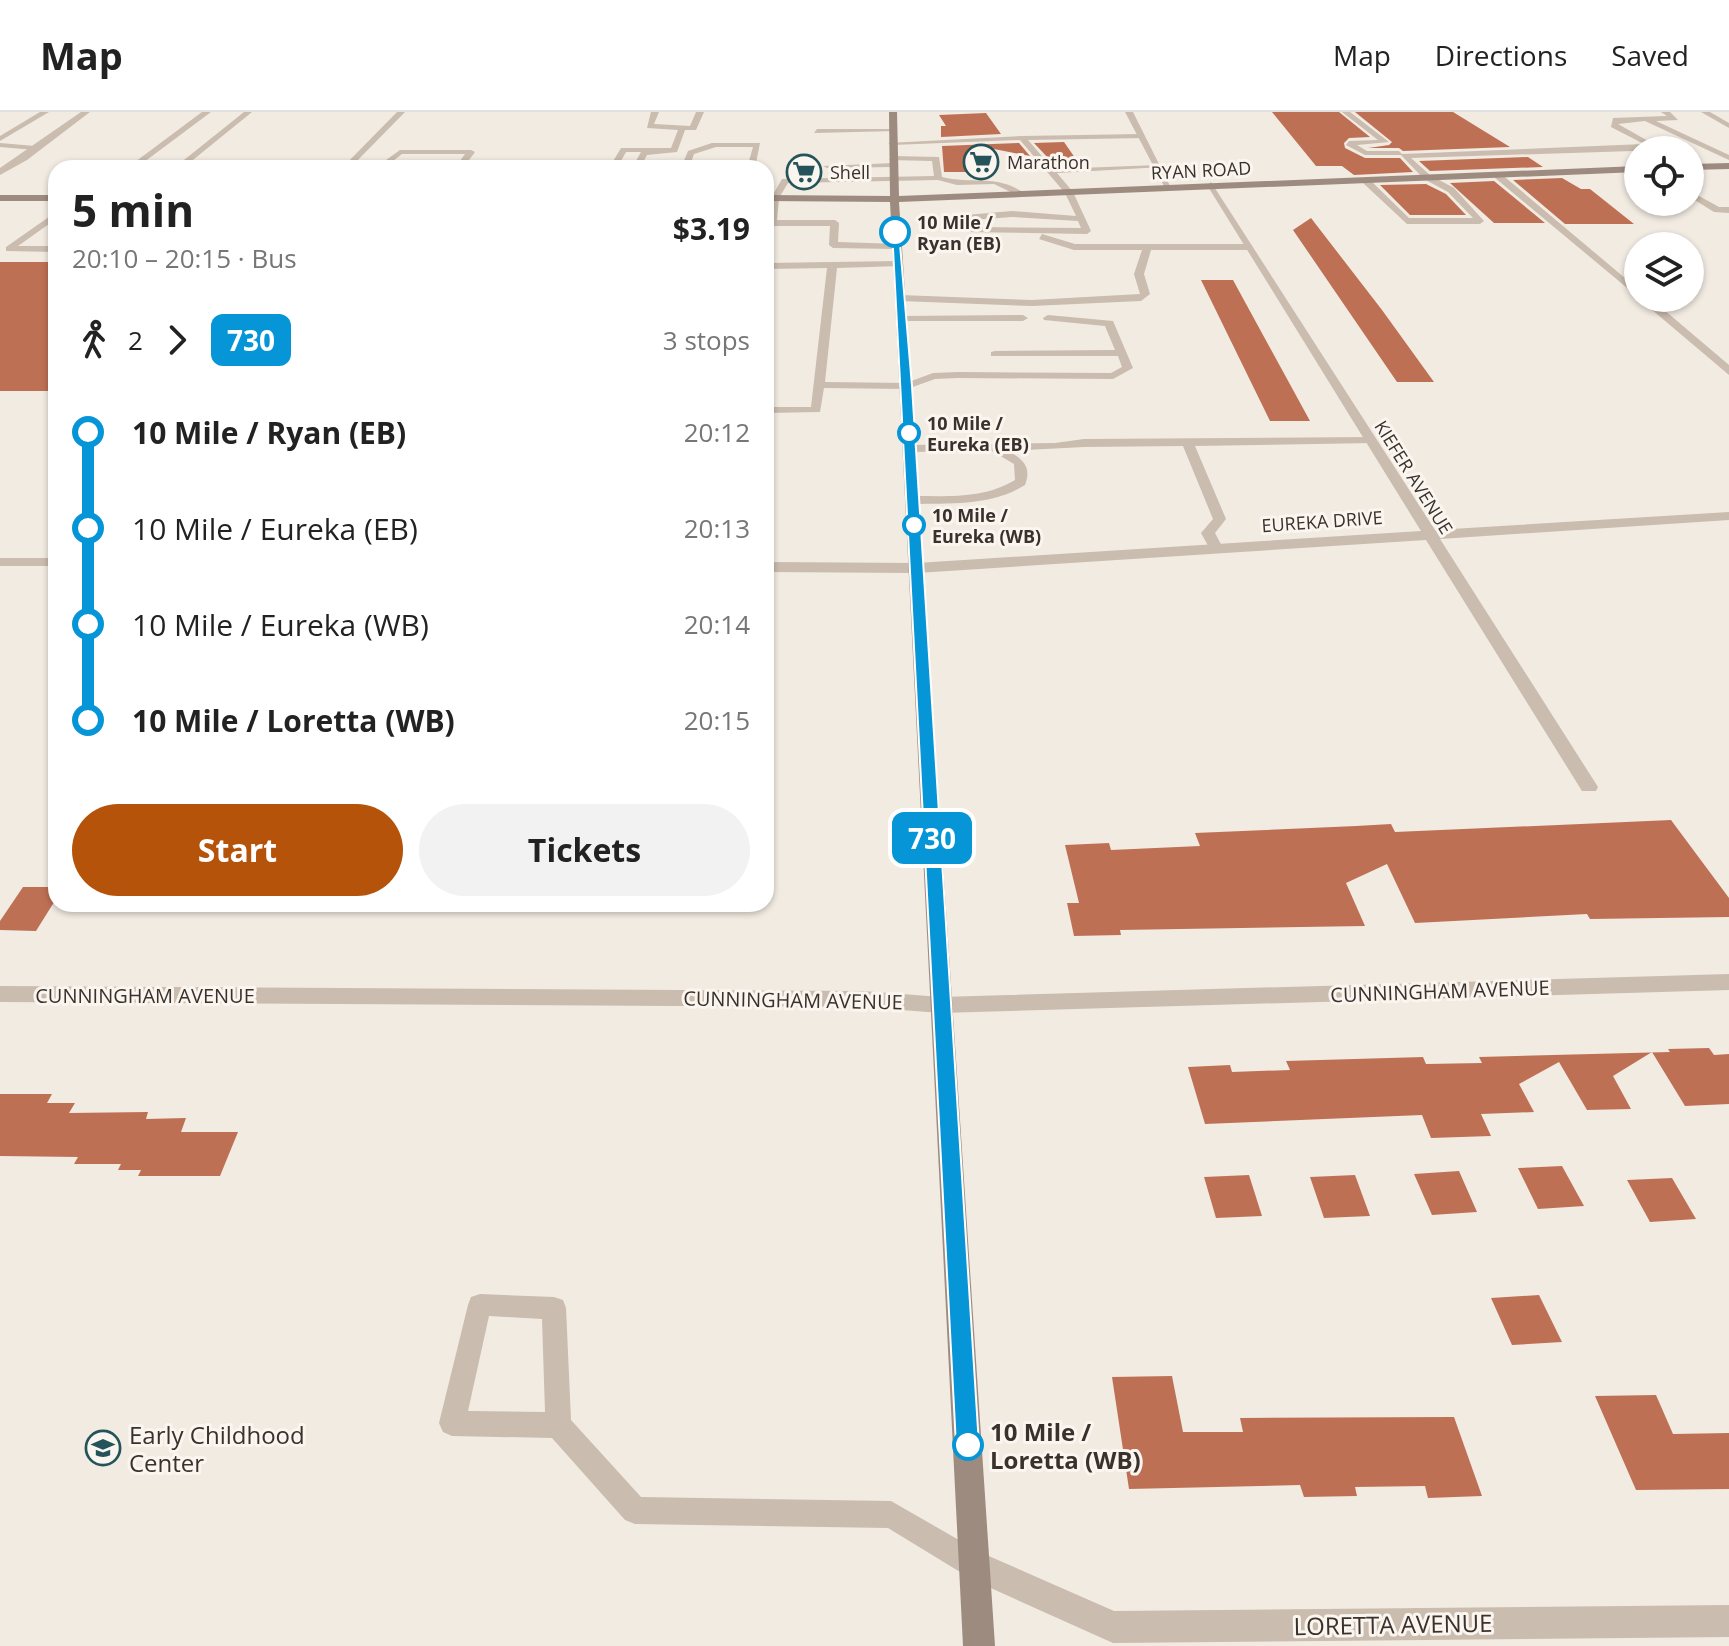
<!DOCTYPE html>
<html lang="en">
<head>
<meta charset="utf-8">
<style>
  :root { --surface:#fff; --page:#f2f2f2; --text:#222; --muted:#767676; --line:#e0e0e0; --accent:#b45309 }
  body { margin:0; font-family:"Open Sans",sans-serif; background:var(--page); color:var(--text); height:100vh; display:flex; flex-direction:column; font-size:30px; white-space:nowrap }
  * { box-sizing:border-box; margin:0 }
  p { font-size:26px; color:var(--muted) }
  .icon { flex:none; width:44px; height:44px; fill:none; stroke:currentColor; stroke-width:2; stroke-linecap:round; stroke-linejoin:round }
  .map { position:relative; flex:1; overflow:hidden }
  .details { position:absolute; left:48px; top:48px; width:726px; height:752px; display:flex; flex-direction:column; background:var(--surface); border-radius:24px; box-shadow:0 2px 6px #0004 }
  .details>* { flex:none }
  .badge { padding:0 16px; border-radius:12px; font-size:28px; line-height:52px }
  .controls { position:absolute; left:1624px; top:24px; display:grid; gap:16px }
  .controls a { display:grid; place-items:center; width:80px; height:80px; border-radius:50%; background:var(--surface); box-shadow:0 2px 6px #0004; font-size:40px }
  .map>.badge { position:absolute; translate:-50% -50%; box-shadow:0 0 0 4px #fff }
  .legs { display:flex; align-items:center; gap:12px; height:88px; padding:0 24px; font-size:26px }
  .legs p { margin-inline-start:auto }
  .headline { display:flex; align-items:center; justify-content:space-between; height:136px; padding:0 24px }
  h1 { font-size:44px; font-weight:700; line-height:60px }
  .action { display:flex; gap:16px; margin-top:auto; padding:16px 24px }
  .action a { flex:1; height:92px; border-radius:48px; background:var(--accent); color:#fff; font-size:32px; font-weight:700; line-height:92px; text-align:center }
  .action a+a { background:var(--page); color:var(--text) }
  ul { padding:0 24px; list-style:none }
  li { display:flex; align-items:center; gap:28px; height:96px; font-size:30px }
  li i { display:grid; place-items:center; width:12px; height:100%; margin:0 10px; background:currentColor }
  li i::after { content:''; width:20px; height:20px; margin:-10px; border:6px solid; border-radius:50%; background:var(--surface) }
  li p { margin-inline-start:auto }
  li:first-child i { background:linear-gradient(#0000 50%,currentColor 0) }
  li:last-child i { background:linear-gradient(currentColor 50%,#0000 0) }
  header { display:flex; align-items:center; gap:48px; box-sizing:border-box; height:112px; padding:0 40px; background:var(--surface); border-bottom:2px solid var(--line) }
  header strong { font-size:38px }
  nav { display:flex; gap:44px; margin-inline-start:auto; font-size:28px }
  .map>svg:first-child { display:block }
  .building { fill:#be7055 }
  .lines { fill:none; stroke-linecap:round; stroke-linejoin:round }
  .service { fill:#cabcae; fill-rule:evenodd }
  .minor { fill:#cabcae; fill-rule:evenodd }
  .secondary { fill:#9e8b80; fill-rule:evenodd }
  .line-1 { fill:#0696d7; stroke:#fff; stroke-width:2 }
  .stop-1-dot { fill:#fff; stroke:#0696d7; stroke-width:4 }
  .labels { text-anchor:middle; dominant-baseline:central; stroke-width:6; stroke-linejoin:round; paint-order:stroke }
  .far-poi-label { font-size:18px; fill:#3a312c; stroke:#faf5ef; text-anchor:start }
  .far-street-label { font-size:18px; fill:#3a312c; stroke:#faf5ef }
  .far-stop-label { font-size:18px; font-weight:bold; fill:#3a312c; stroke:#faf5ef; text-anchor:start }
  .street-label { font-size:20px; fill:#3a312c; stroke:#faf5ef }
  .near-stop-label { font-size:24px; font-weight:bold; fill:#3a312c; stroke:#faf5ef; text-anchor:start }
  .near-poi-label { font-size:24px; fill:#3a312c; stroke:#faf5ef; text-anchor:start }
  .near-street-label { font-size:24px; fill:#3a312c; stroke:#faf5ef }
</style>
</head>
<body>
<header>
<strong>Map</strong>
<nav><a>Map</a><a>Directions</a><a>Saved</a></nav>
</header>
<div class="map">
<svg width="1729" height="1534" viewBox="0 0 1729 1534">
  <rect width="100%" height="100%" fill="#f2ebe2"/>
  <path class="building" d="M1272,0H1339L1370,25L1349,26L1344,31L1345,36L1365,46H1400L1413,60L1354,63L1342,54H1316Z
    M1355,0H1453L1510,35L1403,39L1399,36H1368L1389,33L1392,30Z
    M986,1L1001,22L941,25V14H946L939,3Z
    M1064,30L1080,53L1050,48L1034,31Z
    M1019,31L1030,44L989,36L993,55H979L980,60H944L942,34Z
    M1528,45L1543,55L1430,59L1419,49Z
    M1562,66L1581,77H1590L1634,112H1565L1513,68Z
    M1494,69L1545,111H1494L1450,71Z
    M1426,72L1446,82L1466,103H1410L1380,73Z
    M1311,106L1382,198L1434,270H1397L1293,118Z
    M0,150H56V279H0Z
    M1201,168H1233L1310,309H1270Z
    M1671,708L1729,786V805L1590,807L1587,802L1415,811L1387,752L1346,771L1365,814L1120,818L1121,823L1074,824L1067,791H1079L1065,733L1109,731L1111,738L1200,734L1195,721L1356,714L1391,712L1395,720Z
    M23,775H56V787L36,819L0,818V809Z
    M1709,936L1714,943L1729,942V992L1685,994L1652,940L1613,964L1631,997L1587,998L1559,950L1519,972L1534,1000L1481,1002L1491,1024L1431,1026L1422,1003L1205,1012L1188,955L1230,953L1232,960L1290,958L1286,949L1423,945L1426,952L1482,951L1479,945L1670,940L1668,937Z
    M0,982H52L47,991H75L69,1001L148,1000L146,1007L186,1006L181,1020H238L220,1064H138L141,1058H118L121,1052H74L78,1045L0,1044Z
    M1562,1054L1584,1094L1538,1097L1518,1056Z
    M1459,1059L1477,1100L1432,1103L1414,1062Z
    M1249,1063L1262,1104L1216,1106L1204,1065Z
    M1355,1063L1370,1104L1324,1106L1310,1065Z
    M1672,1066L1696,1107L1650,1110L1627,1068Z
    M1539,1183L1562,1230L1512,1233L1491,1186Z
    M1172,1264L1183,1320H1243L1240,1306L1454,1305L1482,1384L1428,1386L1425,1374L1355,1375L1357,1384L1304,1385L1300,1373L1129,1377L1112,1265Z
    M1656,1283L1673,1322L1729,1321V1377L1636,1378L1595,1284Z"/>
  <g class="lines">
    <path class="service" d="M40,0H49L0,29V24Z
      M202,0H211L136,56H127Z
      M244,0H252L183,56H174Z
      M397,0H405L350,56H342Z
      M651,0H659L654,12L690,14L696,0H704L696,18H685L677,40L647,43L640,56H632L641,40H626L617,56H609L621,36H671L678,18L647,16Z
      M1342,0H1350L1389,30L1357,33L1367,39H1399L1402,42L1644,32L1611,15L1613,6L1667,4L1661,0H1670L1678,8L1656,9L1729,43V48L1645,9L1618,12L1664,38L1411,46L1430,63L1454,76L1484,109L1480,112H1407L1362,70V66H1368L1409,106H1473L1448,80L1424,67L1401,43H1365L1346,33L1349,29L1378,28Z
      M1701,0H1710L1729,11V16Z
      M817,17H893L897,19L814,21Z
      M1142,22L1145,26L1028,28L1053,57L1159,53L1163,55L1057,61L1073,80L1091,119L1087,122L966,120L962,106L966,103L1012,99L1076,104L1065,81L1020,28L892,33L888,31L1022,24ZM1012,105L1078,109L1081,116L973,115L971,108Z
      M0,31L35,34L39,36L35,38L0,35Z
      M712,31H760L755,56H747L753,35H716L694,42L689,56H681L688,39Z
      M400,38H471L475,40L463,56H455L465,42H402L384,56H375Z
      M892,44L939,45L942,65C974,73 995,61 1026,82L1019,84L994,72L957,73L938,68L788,71L779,86L777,108H835L839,111L838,130L899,132L896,137L833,136L829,133L830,114H772L768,111L771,86L782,67L934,64L932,49L889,48Z
      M895,51L892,55L827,56L823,54Z
      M1690,79L1719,95H1729V101L1714,100L1690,85Z
      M56,100V107L18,134H56V140L6,139V135Z
      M1042,122L1075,132H1249L1253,135L1249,138H1151L1144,162L1150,182L1141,189L1032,194L900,189L895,186L900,183L1032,188L1140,182L1134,162L1142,138H1074L1039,127Z
      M898,149L901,154L837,156L825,270L906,271L933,261L958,260L1111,261L1122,255L1118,244H991V240L995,239L1115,238L1105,214L1044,208L1043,206L1048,203L1113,209L1133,256L1113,267L958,266L935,267L907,277L824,276L820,300L766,301V295H811L827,156L766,157V151Z
      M902,204L1023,203L1028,206L1023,209H898L897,207Z
      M1370,325L1374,327V331L1195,334L1226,407L1215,421L1223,436L1216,440L1211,439L1201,421L1213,407L1183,334L1084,335L1008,339C1023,347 1032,355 1025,373C991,394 952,391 913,392L907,388L913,384C948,384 984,387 1015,368L1014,352L992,339L906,340V334L910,333L1055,331L1084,327Z
      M480,1182L554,1185L563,1188L566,1196L571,1308L641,1385L891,1389L985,1443L989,1453L985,1463L975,1467L965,1463L888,1416L635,1412L625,1408L552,1326L452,1324L443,1320L439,1311L468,1193L471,1185ZM489,1204L542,1207L545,1300L468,1299Z"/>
    <path class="minor" d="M81,0H90L27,48L0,63V56Z
      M1125,0H1133L1172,78L1165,76Z
      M1494,61H1500L1638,177V185L1494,65Z
      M1211,70L1435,418L1729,400V408L1440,427L1598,675L1596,679H1582L1426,428L917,461L766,460V450L917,451L1421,419L1207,73Z
      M1638,186H1650L1729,253V263Z
      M0,446H56V454H0Z
      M1729,862V878L941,901L863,895L0,890V874L863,879L941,885Z
      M975,1438L1114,1499L1729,1493V1525L1113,1531L964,1464L960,1453L964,1442Z"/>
    <path class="secondary" d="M889,0H897L899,84L1638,54V60L899,90L995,1534H963L890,90L766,89V83L890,84Z
      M1729,51V57L1690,58V52Z
      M0,83H56V89H0Z"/>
  </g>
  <path class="line-1" d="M892,118L899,120L912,274L979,1333L976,1341L968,1344L960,1341L956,1333Z"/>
  <defs>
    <g id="supermarket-ring" transform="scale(1.8)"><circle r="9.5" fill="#faf5ef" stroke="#245459" stroke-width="1.5"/><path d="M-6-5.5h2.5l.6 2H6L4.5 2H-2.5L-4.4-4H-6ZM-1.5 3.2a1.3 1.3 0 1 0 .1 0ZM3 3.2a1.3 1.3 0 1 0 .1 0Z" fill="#245459"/></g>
    <g id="school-ring" transform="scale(1.8)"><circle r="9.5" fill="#faf5ef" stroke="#245459" stroke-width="1.5"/><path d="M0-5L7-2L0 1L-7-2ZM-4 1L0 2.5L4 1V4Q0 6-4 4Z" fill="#245459"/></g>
  </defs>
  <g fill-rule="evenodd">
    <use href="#supermarket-ring" x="981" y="50"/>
    <use href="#supermarket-ring" x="804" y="60"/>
    <use href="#school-ring" x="103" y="1336"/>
  </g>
  <g class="stop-1-dot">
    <circle cx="895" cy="120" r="14"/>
    <circle cx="909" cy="321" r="10"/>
    <circle cx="914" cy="413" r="10"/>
    <circle cx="968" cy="1333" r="14"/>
  </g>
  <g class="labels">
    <g class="far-poi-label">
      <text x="1007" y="50">Marathon</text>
      <text x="830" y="60">Shell</text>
    </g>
    <g class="far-street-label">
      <text transform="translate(1201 58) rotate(-3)">RYAN ROAD</text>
      <text transform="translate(1414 365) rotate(58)">KIEFER AVENUE</text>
      <text transform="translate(1322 409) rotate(-4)">EUREKA DRIVE</text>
    </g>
    <g class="far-stop-label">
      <text x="917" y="110">10 Mile /<tspan x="917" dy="21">Ryan (EB)</tspan></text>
      <text x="927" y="311">10 Mile /<tspan x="927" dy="21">Eureka (EB)</tspan></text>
      <text x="932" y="403">10 Mile /<tspan x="932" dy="21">Eureka (WB)</tspan></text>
    </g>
    <g class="street-label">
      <text transform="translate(1440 879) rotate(-2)">CUNNINGHAM AVENUE</text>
      <text x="145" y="883">CUNNINGHAM AVENUE</text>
      <text transform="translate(793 888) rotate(1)">CUNNINGHAM AVENUE</text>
    </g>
    <g class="near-stop-label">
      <text x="990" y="1319">10 Mile /<tspan x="990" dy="28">Loretta (WB)</tspan></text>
    </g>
    <g class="near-poi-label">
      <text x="129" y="1322">Early Childhood<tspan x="129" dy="28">Center</tspan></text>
    </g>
    <g class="near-street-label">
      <text transform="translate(1393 1512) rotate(-1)">LORETTA AVENUE</text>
    </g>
  </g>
</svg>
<div class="controls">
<a><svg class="icon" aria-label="locate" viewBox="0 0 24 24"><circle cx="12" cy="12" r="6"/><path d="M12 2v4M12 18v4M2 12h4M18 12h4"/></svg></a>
<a><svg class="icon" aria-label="layers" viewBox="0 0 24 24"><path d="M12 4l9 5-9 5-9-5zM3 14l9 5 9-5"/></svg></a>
</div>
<b class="badge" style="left:932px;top:726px;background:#0696d7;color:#fff">730</b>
<section class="details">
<div class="headline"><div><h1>5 min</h1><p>20:10 – 20:15 · Bus</p></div><b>$3.19</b></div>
<div class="legs"><svg class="icon" aria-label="walk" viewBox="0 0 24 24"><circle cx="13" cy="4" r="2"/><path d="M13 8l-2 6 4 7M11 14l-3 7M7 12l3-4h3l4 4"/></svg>2<svg class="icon" aria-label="forward" viewBox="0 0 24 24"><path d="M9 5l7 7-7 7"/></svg><b class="badge" style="background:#0696d7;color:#fff">730</b><p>3 stops</p></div>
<ul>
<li><i style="color:#0696d7"></i><b>10 Mile / Ryan (EB)</b><p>20:12</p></li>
<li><i style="color:#0696d7"></i><span>10 Mile / Eureka (EB)</span><p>20:13</p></li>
<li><i style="color:#0696d7"></i><span>10 Mile / Eureka (WB)</span><p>20:14</p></li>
<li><i style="color:#0696d7"></i><b>10 Mile / Loretta (WB)</b><p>20:15</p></li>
</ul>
<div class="action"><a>Start</a><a>Tickets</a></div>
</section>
</div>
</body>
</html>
